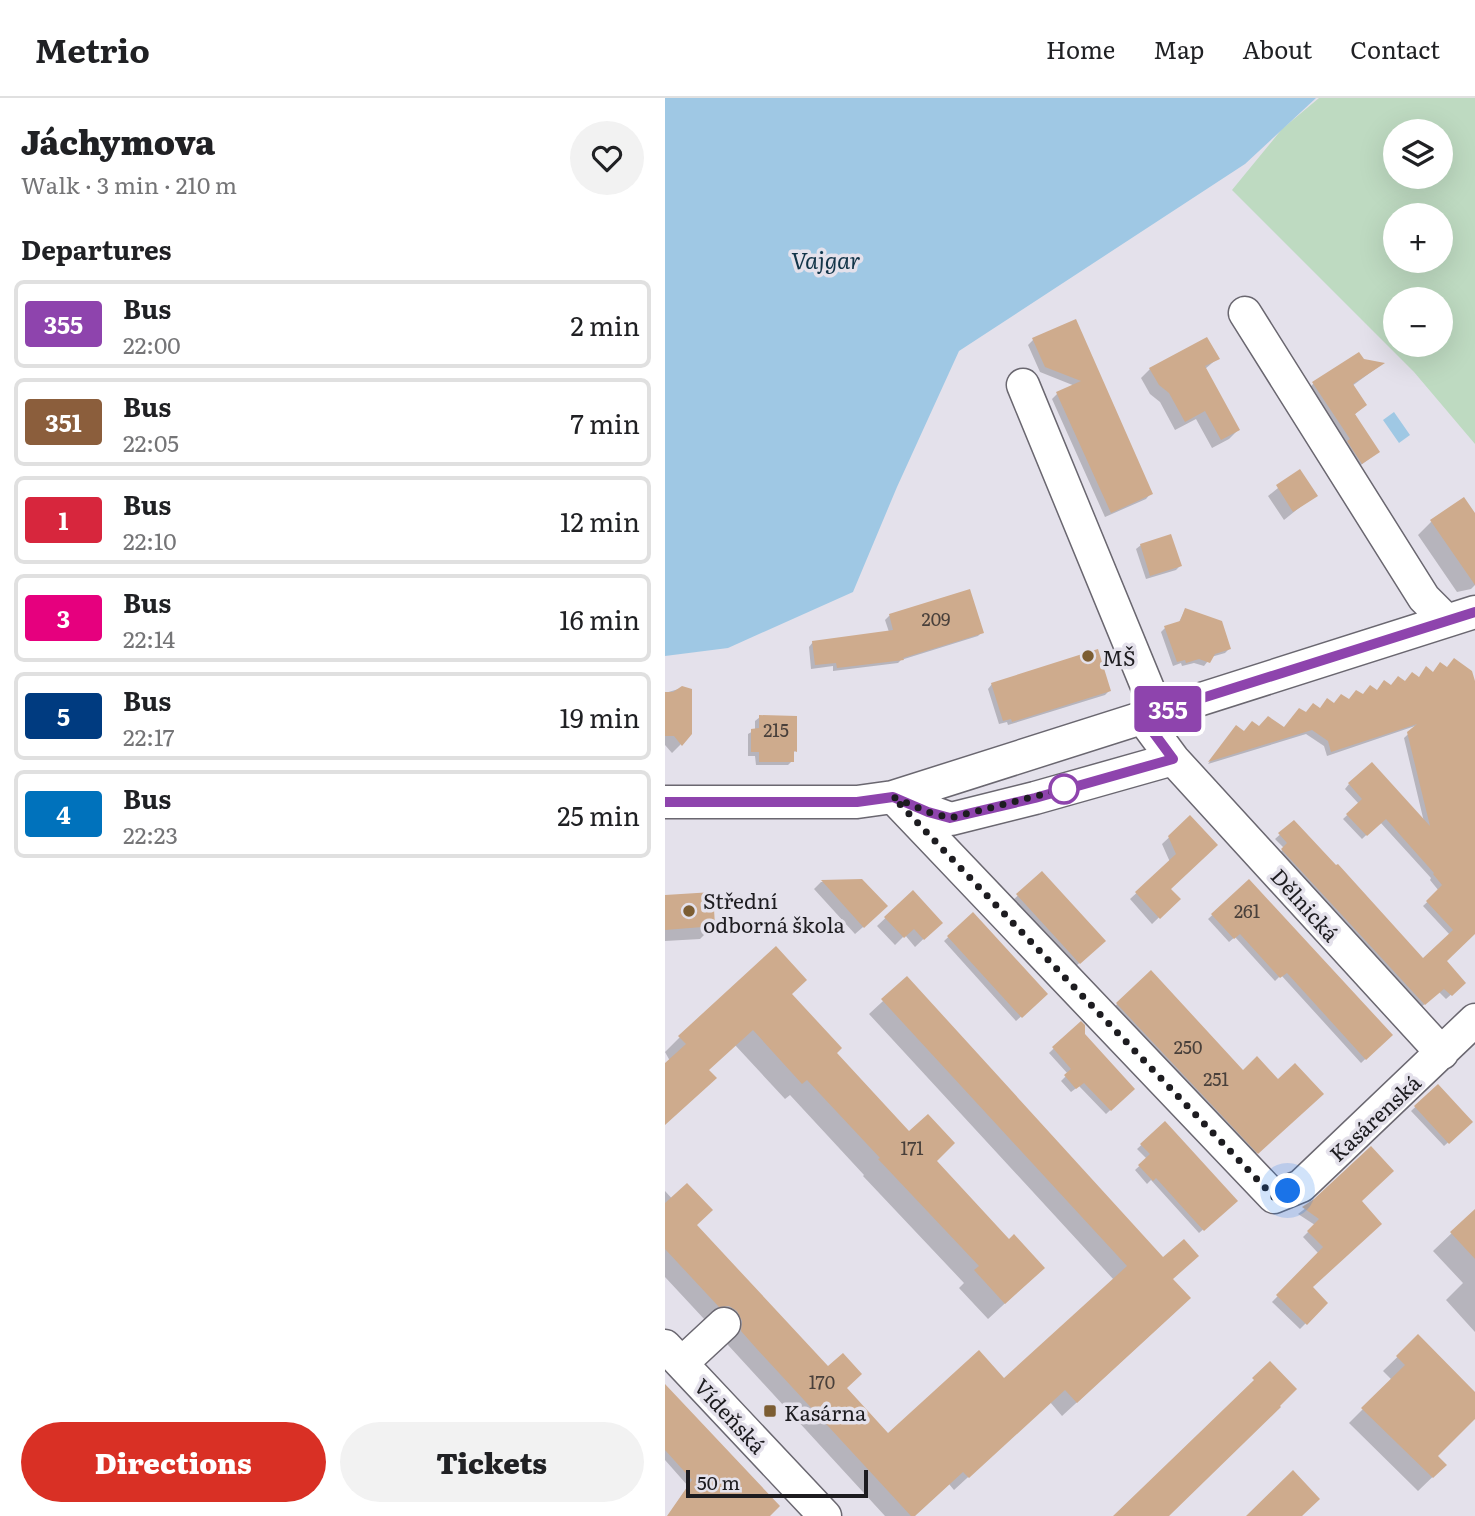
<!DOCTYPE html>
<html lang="en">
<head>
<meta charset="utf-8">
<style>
  :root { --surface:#fff; --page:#f2f2f2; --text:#202124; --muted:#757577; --line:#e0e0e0; --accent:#d93025 }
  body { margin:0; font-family:Literata,serif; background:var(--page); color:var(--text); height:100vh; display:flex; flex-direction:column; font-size:26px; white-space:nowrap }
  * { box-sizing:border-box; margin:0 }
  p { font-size:23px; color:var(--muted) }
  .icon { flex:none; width:38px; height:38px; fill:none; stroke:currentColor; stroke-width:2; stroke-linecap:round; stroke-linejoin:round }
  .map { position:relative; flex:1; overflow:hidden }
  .panel { display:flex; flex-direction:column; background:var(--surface); width:665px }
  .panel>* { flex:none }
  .badge { padding:0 14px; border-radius:5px; font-size:24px; line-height:46px }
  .tools { position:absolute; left:718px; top:21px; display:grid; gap:14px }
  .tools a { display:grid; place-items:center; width:70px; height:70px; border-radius:50%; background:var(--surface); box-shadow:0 7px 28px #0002; font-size:35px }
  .scale { position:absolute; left:21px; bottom:18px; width:182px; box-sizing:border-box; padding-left:7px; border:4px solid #1d1c20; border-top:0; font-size:19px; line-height:24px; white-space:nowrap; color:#1d1c20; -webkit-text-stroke:5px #e4e1eb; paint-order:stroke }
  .you { position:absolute; width:35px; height:35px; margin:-18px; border:5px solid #fff; border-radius:50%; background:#1a73e8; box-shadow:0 0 0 10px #1a73e833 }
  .map>.badge { position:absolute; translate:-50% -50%; box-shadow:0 0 0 4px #fff }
  h2 { padding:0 21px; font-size:26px; line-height:63px }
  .round { display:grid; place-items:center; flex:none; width:74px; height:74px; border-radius:37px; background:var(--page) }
  .head { display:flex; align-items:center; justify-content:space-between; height:119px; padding:0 21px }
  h1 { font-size:33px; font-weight:800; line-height:52px }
  .primary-button { display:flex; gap:14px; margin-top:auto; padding:14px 21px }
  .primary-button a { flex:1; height:80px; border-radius:42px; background:var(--accent); color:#fff; font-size:28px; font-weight:800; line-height:80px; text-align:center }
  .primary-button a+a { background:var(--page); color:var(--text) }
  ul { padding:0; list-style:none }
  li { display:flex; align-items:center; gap:21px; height:88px; margin:0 14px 10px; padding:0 7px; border:4px solid var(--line); border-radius:10px }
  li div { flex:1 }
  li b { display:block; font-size:26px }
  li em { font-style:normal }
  li .badge { min-width:77px; font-weight:700; text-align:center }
  header { display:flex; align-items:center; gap:42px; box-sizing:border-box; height:98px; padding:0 35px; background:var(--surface); border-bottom:2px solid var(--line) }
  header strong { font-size:33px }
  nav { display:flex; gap:38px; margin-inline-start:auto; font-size:24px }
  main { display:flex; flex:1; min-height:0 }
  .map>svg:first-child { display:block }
  .green { fill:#bedac1; fill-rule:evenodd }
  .water { fill:#9fc8e4 }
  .shadow { fill:#0003 }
  .building { fill:#ceab8d }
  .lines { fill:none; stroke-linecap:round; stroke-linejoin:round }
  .minor-casing { stroke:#6a6770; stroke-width:35 }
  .minor { stroke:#fff; stroke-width:32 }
  .line-casing { stroke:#fff; stroke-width:16 }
  .line { stroke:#8e44ad; stroke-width:10 }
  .walk { stroke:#1d1c20; stroke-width:7; stroke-dasharray:0 12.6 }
  .poi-dot { fill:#7c5d32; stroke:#e4e1eb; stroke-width:2.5 }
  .stop-dot { fill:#fff; stroke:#8e44ad; stroke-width:3.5 }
  .labels { text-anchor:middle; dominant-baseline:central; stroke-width:7; stroke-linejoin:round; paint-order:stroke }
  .number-label { font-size:18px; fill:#49403b }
  .poi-label { font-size:21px; fill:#1d1c20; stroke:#e4e1eb; text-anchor:start }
  .street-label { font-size:21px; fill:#1d1c20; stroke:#e4e1eb }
  .water-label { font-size:23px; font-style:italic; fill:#123448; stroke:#e4e1eb }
</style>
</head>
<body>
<header>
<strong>Metrio</strong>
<nav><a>Home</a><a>Map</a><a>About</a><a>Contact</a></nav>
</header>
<main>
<section class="panel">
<div class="head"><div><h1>Jáchymova</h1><p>Walk · 3 min · 210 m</p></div><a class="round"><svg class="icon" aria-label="heart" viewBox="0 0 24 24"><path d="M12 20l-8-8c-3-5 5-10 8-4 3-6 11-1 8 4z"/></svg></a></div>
<h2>Departures</h2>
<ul>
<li><span class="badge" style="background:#8e44ad;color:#fff">355</span><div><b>Bus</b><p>22:00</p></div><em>2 min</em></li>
<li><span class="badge" style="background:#8b5e3c;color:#fff">351</span><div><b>Bus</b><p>22:05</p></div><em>7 min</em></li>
<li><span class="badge" style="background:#d7263d;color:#fff">1</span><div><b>Bus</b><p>22:10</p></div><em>12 min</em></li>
<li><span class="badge" style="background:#e6007e;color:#fff">3</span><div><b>Bus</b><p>22:14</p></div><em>16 min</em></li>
<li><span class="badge" style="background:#003b80;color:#fff">5</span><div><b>Bus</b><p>22:17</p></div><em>19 min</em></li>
<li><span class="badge" style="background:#0072bc;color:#fff">4</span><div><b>Bus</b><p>22:23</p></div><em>25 min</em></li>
</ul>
<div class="primary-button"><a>Directions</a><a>Tickets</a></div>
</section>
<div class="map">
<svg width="810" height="1418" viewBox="0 0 810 1418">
  <rect width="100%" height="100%" fill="#e4e1eb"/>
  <path class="green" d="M654,0H810V346L749,274L567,92L617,31ZM730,33H775V79H730ZM730,117H775V163H730ZM730,201H775V247H730Z"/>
  <path class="water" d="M0,0H651L580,66L294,253L232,389L188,494L63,550L0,558Z
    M729,314L745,337L734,345L718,322Z"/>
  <path class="shadow" d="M410,223L486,395L481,401L440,419L387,301L392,296L410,288L375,274L363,247L368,242Z
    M553,260L540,271L573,332L564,341L547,350L531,321L510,332L495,304L485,296L476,280L485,271Z
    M698,263L717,266L687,288L700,307L689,317L713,354L688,373L641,294L648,286Z
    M634,373L650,397L619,422L603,398Z
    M799,401L810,418V487L806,491L792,494L753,437L766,424Z
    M476,447L515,468L511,472L481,481L471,451Z
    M304,493L317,534L313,538L236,562L233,565L168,573V568L146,571L144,549L148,544L224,534L220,522L224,518Z
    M520,512L564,551L560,555L546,559L539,568L529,565L517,568L516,565L508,568L496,534L500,530L513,526Z
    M782,571L805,574L810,589V610L798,614L810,628V697L804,703L810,709V767L805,772L810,777V834L780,863L799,885L781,901L774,894L755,910L613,757L619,750L610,741L629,724L758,863L785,837L758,808L774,793L765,782L766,780L715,724L697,741L678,721L694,706L680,691L684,686L759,724L739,640L753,627L662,658L659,648L641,636L543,666L567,634L578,635L594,630L618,631L641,616Z
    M327,586L444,593L440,597L343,627L342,624L334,626L323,591Z
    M17,590L16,646L7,655L0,647V595Z
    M95,619L130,653L127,656V663L123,667H91L90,658H83V636L90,632V623Z
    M525,720L504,791L513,801L487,826L465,801L505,764L497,746Z
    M377,776L438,843L410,869L348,802Z
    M197,783L213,816L190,836L149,791L156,784Z
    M584,783L726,937L696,965L616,877L610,883L570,839L564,844L543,821Z
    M247,795L275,825L250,849L240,837L230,847L212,828Z
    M0,799L48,828L35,841L0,843Z
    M308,816L381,896L351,923L279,843Z
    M486,874L577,974L656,996L587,1059L447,911Z
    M242,881L506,1182L510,1214L397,1318L385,1304L289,1392L284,1386L249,1418H220L63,1247L64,1237L49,1221L40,1222L0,1179V1093L223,1337L339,1282L449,1182L204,916Z
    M125,896L169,955L269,1063L361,1186L323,1221L294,1190L299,1185L198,1078L199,1077L125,997L120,1001L70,947L43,972L0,1026V968L5,963L0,954L15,939Z
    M411,929L468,991L441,1016L414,988L406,994L396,983L403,976L384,955Z
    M773,988L806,1024L779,1048L746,1013Z
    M500,1025L571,1103L534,1135L486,1082L482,1086L470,1072L482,1061L472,1051Z
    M650,1103H695L646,1190L661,1205L635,1231L607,1204L654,1156L638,1139L650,1127L633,1116Z
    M810,1113V1234L781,1202L798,1185L768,1153Z
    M753,1239L810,1296V1320L771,1358L780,1367L753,1393L684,1325L727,1282L718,1273Z
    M0,1294L102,1418H3L23,1388L0,1362Z"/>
  <path class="building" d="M411,221L488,396L446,415L391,294L416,283L380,269L367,240Z
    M542,239L555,261L540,268L575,332L556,342L540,313L520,324L504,295L494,287L484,270Z
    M694,254L699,261L720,265L688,286L702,307L690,316L715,354L697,366L682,343L685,341L647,284Z
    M635,371L653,398L628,414L611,387Z
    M799,399L810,415V487L765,422Z
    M506,436L517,468L485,478L475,446Z
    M305,491L319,535L238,560L239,562L172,570L171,565L150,567L147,543L228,532L224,516Z
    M520,510L557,523L566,551L550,556L545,565L534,561L521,565L520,562L512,564L499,528L515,523Z
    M433,551L446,593L347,624L346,621L338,623L326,585Z
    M789,560L807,573L810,583V836L782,863L801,885L787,898L779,891L760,907L616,751L622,745L613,735L629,722L671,767L673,766L758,860L788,832L761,803L777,787L768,776L769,775L721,721L702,738L681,716L697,701L683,685L707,664L765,728L742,634L752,626L666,654L663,643L647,632L543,664L571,627L579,633L587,623L594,628L603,618L619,629L634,610L641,614L648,605L655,610L662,600L669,605L676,596L684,601L691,592L698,596L705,587L712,592L719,582L726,587L733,578L740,583L747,574L754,579L761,568L768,574L775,564L782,569Z
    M17,588L27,591V636L17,648L9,638H0V594H8Z
    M94,617L132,618V654L129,653V664H94V654H86V631L94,630Z
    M525,717L553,747L506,791L516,801L495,821L470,794L511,756L503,738Z
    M377,773L441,843L415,866L351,796Z
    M197,781L223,808L199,830L156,782Z
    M584,781L728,937L701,962L622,875L615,880L575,836L569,841L546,816Z
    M248,792L278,825L259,842L249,831L239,840L219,819Z
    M48,794L50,828L0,832V797Z
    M308,814L383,896L357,920L282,838Z
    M111,848L142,882L127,896L177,950L172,955L244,1033L263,1016L290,1045L272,1063L344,1141L349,1136L380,1170L340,1206L309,1172L314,1168L213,1061L215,1060L142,982L137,986L88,932L44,972L52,980L0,1027V965L21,946L13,938Z
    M486,872L578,972L592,958L613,981L630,965L659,996L593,1056L451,905Z
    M242,878L498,1159L519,1141L534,1158L508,1181L526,1200L412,1305L400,1292L304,1380L298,1374L250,1418H246L91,1250L76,1233L77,1223L72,1213L64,1208L54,1209L0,1151V1105L22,1085L48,1112L32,1127L163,1268L178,1255L197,1276L182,1290L223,1335L314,1252L339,1280L462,1168L216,901Z
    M416,923L420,927V936L470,991L446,1013L419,985L411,991L399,977L406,971L387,949Z
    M773,986L808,1024L784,1046L749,1008Z
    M500,1023L573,1103L539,1133L491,1080L488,1083L473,1067L485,1056L475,1046Z
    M706,1048L729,1073L697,1103L717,1126L648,1189L663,1205L642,1227L611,1197L658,1149L642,1133L654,1121L637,1109L649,1101Z
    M810,1111V1161L785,1134Z
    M753,1236L810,1294V1321L773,1358L782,1367L768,1380L696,1310L740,1267L731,1258Z
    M605,1263L632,1291L615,1308L616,1309L504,1418H448L589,1282L587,1280Z
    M0,1286L115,1408L105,1418H2L27,1382L0,1352Z
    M628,1372L655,1401L637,1418H581Z"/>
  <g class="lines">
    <g class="minor-casing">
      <path id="minor" d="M580,215L759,500L781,522
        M358,287L493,615
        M477,619L508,661L777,955
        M228,699L609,1099L636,1088L810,922
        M236,703L286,721L370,700L508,661
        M0,704H192L228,699L810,514
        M0,1248L160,1418
        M17,1265L59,1226"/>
    </g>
    <use href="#minor" class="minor"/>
  </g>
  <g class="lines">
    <g class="line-casing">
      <path id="line" d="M0,704H192L228,699L263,714L285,720L370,700L508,661L477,619L810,514"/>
    </g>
    <use href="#line" class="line"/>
    <path class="walk" d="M399,691L285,720L263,714L228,699L609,1099L623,1093"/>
  </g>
  <g class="poi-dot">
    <circle cx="423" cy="558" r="7"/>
    <circle cx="24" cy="813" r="7"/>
    <rect x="98" y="1306" width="14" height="14" rx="3.5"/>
  </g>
  <circle class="stop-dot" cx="399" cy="691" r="14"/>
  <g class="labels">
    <g class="number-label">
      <text x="271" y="520">209</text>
      <text x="111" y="631">215</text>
      <text x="582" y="812">261</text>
      <text x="523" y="948">250</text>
      <text x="551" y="980">251</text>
      <text x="247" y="1049">171</text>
      <text x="157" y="1283">170</text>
    </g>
    <g class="poi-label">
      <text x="437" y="558">MŠ</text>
      <text x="38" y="801">Střední<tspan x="38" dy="24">odborná škola</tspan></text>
      <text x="119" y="1313">Kasárna</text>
    </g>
    <g class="street-label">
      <text transform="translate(641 806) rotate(48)">Dělnická</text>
      <text transform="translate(709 1019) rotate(-43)">Kasárenská</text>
      <text transform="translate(66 1317) rotate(47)">Vídeňská</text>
    </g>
    <g class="water-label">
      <text x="161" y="161">Vajgar</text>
    </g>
  </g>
</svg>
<div class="tools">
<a><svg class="icon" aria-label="layers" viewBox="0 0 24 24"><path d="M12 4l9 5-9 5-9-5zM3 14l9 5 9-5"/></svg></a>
<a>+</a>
<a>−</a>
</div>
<div class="scale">50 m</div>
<div class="you" style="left:623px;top:1093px"></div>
<b class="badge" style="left:503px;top:611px;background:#8e44ad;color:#fff">355</b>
</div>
</main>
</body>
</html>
